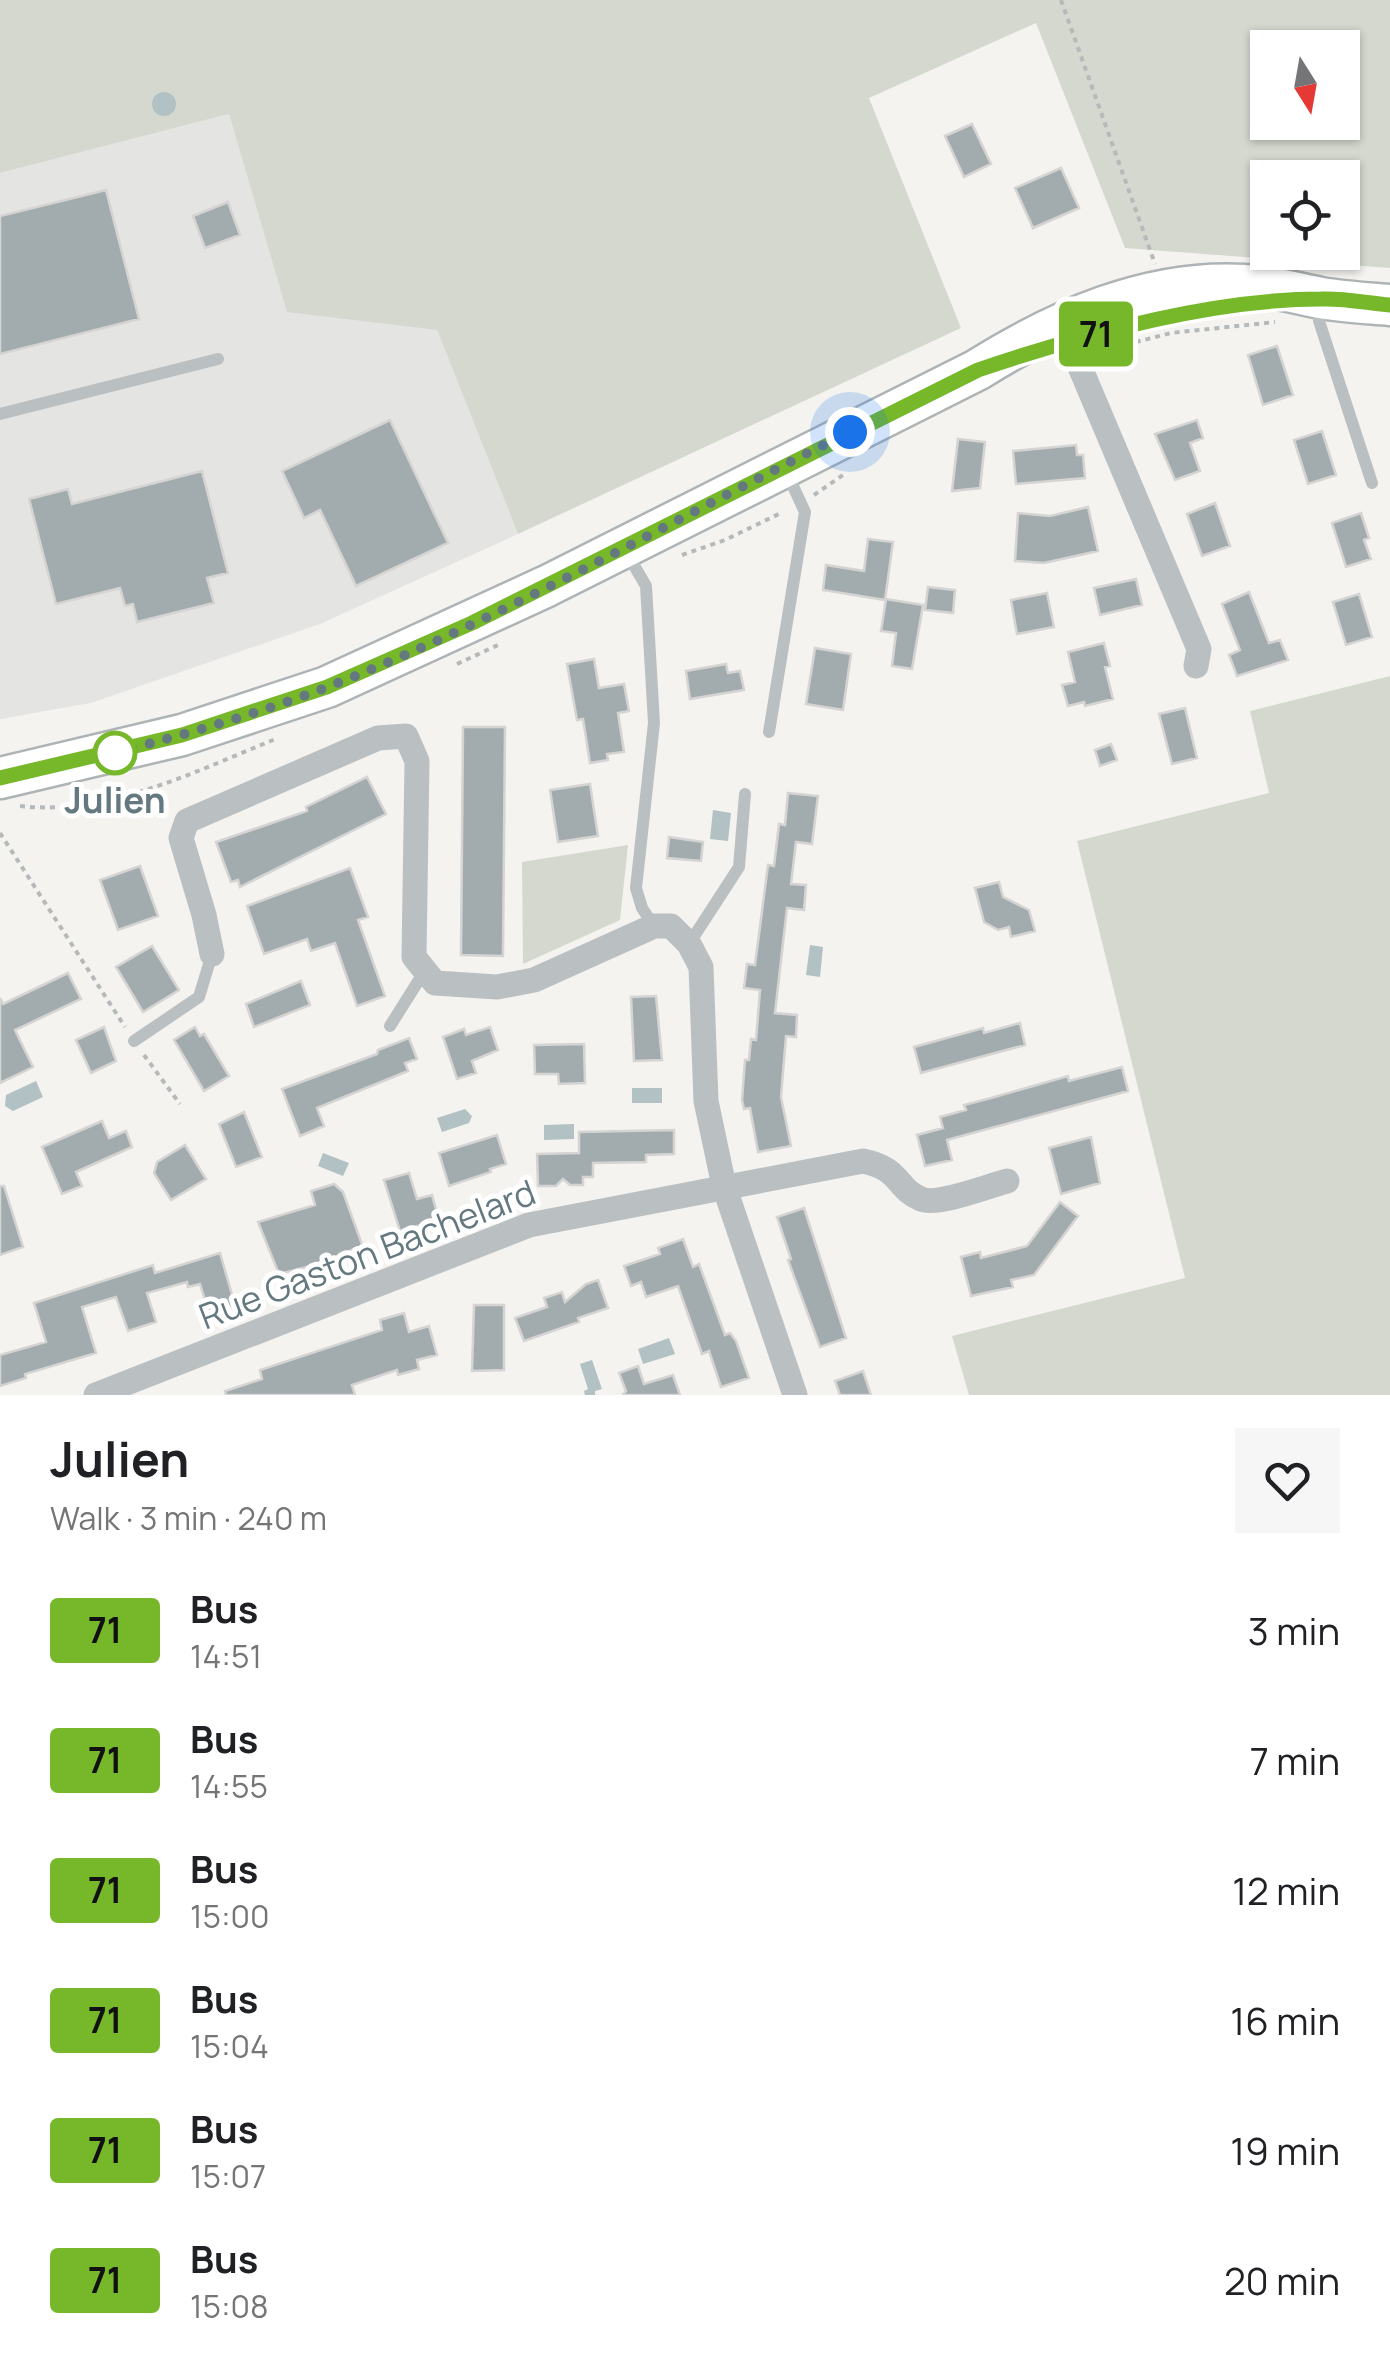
<!DOCTYPE html>
<html lang="en">
<head>
<meta charset="utf-8">
<style>
  :root { --surface:#fff; --page:#f6f6f6; --text:#202124; --muted:#757577 }
  body { margin:0; font-family:Manrope,sans-serif; background:var(--page); color:var(--text); height:100vh; display:flex; flex-direction:column; font-size:38px; white-space:nowrap }
  * { box-sizing:border-box; margin:0 }
  p { font-size:32px; color:var(--muted) }
  .icon { flex:none; width:55px; height:55px; fill:none; stroke:currentColor; stroke-width:2; stroke-linecap:round; stroke-linejoin:round }
  .map { position:relative; height:1395px; overflow:hidden }
  .drawer { display:flex; flex-direction:column; background:var(--surface); flex:1 }
  .drawer>* { flex:none }
  .badge { padding:0 20px; border-radius:8px; font-size:35px; line-height:65px }
  .needle { width:65px; rotate:169deg }
  .tools { position:absolute; left:1250px; top:30px; display:grid; gap:20px }
  .tools a { display:grid; place-items:center; width:110px; height:110px; border-radius:0px; background:var(--surface); box-shadow:0 2px 8px #0004; font-size:50px }
  .you { position:absolute; width:50px; height:50px; margin:-25px; border:8px solid #fff; border-radius:50%; background:#1a73e8; box-shadow:0 0 0 15px #1a73e833 }
  .map>.badge { position:absolute; translate:-50% -50%; box-shadow:0 0 0 5px #fff }
  .round { display:grid; place-items:center; flex:none; width:105px; height:105px; border-radius:0px; background:var(--page) }
  .overview { display:flex; align-items:center; justify-content:space-between; height:170px; padding:0 50px }
  h1 { font-size:48px; font-weight:700; line-height:75px }
  ul { padding:0; list-style:none }
  li { display:flex; align-items:center; gap:30px; height:130px; padding:0 50px }
  li div { flex:1 }
  li b { display:block; font-size:38px }
  li em { font-style:normal }
  li .badge { min-width:110px; font-weight:700; text-align:center }
  .map>svg:first-child { display:block }
  .built { fill:#e4e5e3 }
  .green { fill:#d4d8cf; fill-rule:evenodd }
  .water { fill:#b2c1c3 }
  .building { fill:#a2acaf; stroke:#d5d4d3; stroke-width:2.5 }
  .lines { fill:none; stroke-linecap:round; stroke-linejoin:round }
  .primary-casing { stroke:#aeb4b6; stroke-width:45 }
  .path { stroke:#b5b9ba; stroke-width:4; stroke-dasharray:5 5; stroke-linecap:butt }
  .lane { stroke:#bac0c2; stroke-width:12 }
  .street { stroke:#bac0c2; stroke-width:25 }
  .primary { stroke:#fff; stroke-width:40 }
  .line-casing { stroke:#fff; stroke-width:22 }
  .line { stroke:#76b82a; stroke-width:15 }
  .walk { stroke:#64787f; stroke-width:10; stroke-dasharray:0 18 }
  .stop-dot { fill:#fff; stroke:#76b82a; stroke-width:5 }
  .labels { text-anchor:middle; dominant-baseline:central; stroke-width:10; stroke-linejoin:round; paint-order:stroke }
  .stop-label { font-size:35px; font-weight:bold; fill:#64787f; stroke:#fff }
  .street-label { font-size:35px; fill:#64787f; stroke:#fff }
</style>
</head>
<body>
<div class="map">
<svg width="1390" height="1395" viewBox="0 0 1390 1395">
  <rect width="100%" height="100%" fill="#f4f3f0"/>
  <path class="built" d="M229,114L287,311L437,330L518,534L320,624L91,703L0,719V173Z"/>
  <path class="green" d="M0,0H1390V268L1125,248L1036,23L869,98L961,328L518,534L437,330L287,312L229,114L0,173ZM1268,48H1342V122H1268ZM1268,178H1342V252H1268Z
    M1390,676V1395H969L952,1336L1185,1278L1077,841L1269,793L1250,711Z
    M628,845L620,920L523,964L522,862Z"/>
  <path class="water" d="M152 104a12 12 0 1 1 24 0a12 12 0 1 1-24 0Z
    M713,810L731,813L728,841L710,839Z
    M810,945L823,947L820,977L806,975Z
    M36,1081L43,1097L13,1111L5,1106L6,1095Z
    M632,1088H662V1103H632Z
    M465,1109L472,1116L469,1123L442,1132L437,1118Z
    M574,1124V1139L544,1140V1125Z
    M323,1153L349,1163L343,1176L318,1166Z
    M669,1338L675,1354L643,1364L638,1349Z
    M592,1360L602,1389L595,1391V1395H585L584,1391L588,1389L580,1364Z"/>
  <path class="building" d="M972,124L991,164L964,177L945,136Z
    M1061,168L1079,208L1033,228L1015,188Z
    M106,190L139,319L0,354V216Z
    M228,202L240,235L205,248L193,216Z
    M1277,346L1293,395L1263,405L1248,355Z
    M390,420L448,543L356,586L320,510L304,518L282,471Z
    M1197,420L1203,438L1190,443L1200,471L1175,480L1155,434Z
    M1322,431L1336,475L1308,484L1294,440Z
    M958,439L985,442L980,488L952,491Z
    M1076,445L1077,455H1083L1085,478L1016,484L1013,451Z
    M202,471L228,573L207,578L214,603L137,622L133,604L125,606L120,588L56,604L29,499L68,489L72,504Z
    M1215,503L1230,546L1202,556L1187,514Z
    M1088,507L1098,551L1044,563L1015,561L1018,513L1050,516Z
    M1361,513L1369,538L1364,540L1371,559L1346,567L1332,523Z
    M868,539L893,542L885,600L823,590L826,565L864,571Z
    M1136,579L1142,605L1100,615L1094,588Z
    M928,587L955,590L953,613L925,610Z
    M1249,592L1269,643L1280,640L1288,660L1237,676L1229,655L1240,650L1222,604Z
    M1047,593L1054,627L1017,634L1011,600Z
    M1359,594L1372,637L1346,645L1333,602Z
    M886,599L923,605L912,669L892,666L896,633L881,631Z
    M1104,643L1110,666L1105,667L1113,699L1085,706L1084,702L1068,706L1062,685L1075,682L1068,652Z
    M815,648L851,654L843,710L806,704Z
    M594,659L599,688L624,684L629,711L618,713L624,752L607,754L608,760L590,763L583,719L577,720L567,664Z
    M726,664L728,673L740,671L744,690L690,699L686,671Z
    M1185,708L1197,758L1172,764L1159,714Z
    M463,727H505L503,956L461,955Z
    M1111,744L1117,760L1100,766L1095,750Z
    M367,777L386,814L240,887L238,880L231,882L216,842L307,811L306,807Z
    M590,784L598,836L558,842L550,790Z
    M788,793L818,796L812,844L796,842L791,884L806,885L804,910L787,908L775,1013L797,1015L796,1037L786,1036L781,1097L791,1146L758,1152L750,1108L744,1109L742,1100L745,1060H749L751,1039L756,1040L760,990L744,988L747,964L755,965L768,865L774,866L779,824L785,825Z
    M669,837L703,842L701,861L667,858Z
    M140,866L158,916L118,930L100,880Z
    M350,868L368,917L358,920L385,996L357,1006L335,943L311,951L307,939L264,954L247,906Z
    M999,882L1003,897L1029,910L1035,931L1011,937L1009,927L998,930L984,922L975,888Z
    M152,946L179,990L143,1012L116,967Z
    M68,973L81,999L15,1030L33,1067L0,1083V998L3,1004Z
    M301,981L310,1005L254,1027L246,1004Z
    M656,996L662,1060L634,1061L631,997Z
    M1020,1023L1025,1045L921,1073L914,1047L983,1028L984,1033Z
    M104,1027L116,1061L91,1073L76,1040Z
    M195,1027L200,1036L204,1034L229,1076L204,1091L174,1040Z
    M490,1027L498,1050L472,1061L476,1073L457,1079L443,1037L464,1029L466,1035Z
    M409,1038L417,1059L405,1063L408,1071L317,1108L324,1126L300,1136L282,1089L377,1054L378,1050Z
    M584,1044L585,1083L559,1084L558,1074H535L534,1045Z
    M1122,1067L1128,1091L947,1140L952,1160L925,1166L917,1135L943,1128L940,1117L966,1110L964,1105L991,1098L1068,1076L1069,1081Z
    M244,1112L262,1157L236,1167L219,1124Z
    M102,1121L109,1138L126,1131L132,1147L76,1172L82,1186L62,1194L42,1147Z
    M674,1130V1154L646,1155V1162L593,1163V1177H583V1185H570L563,1179L556,1186H538L537,1154L579,1153V1132Z
    M497,1135L506,1164L490,1169L491,1172L449,1186L439,1153Z
    M1091,1137L1100,1183L1061,1194L1049,1148Z
    M185,1145L206,1179L171,1200L154,1173L157,1162Z
    M409,1173L417,1199L432,1195L439,1220L400,1231L384,1180Z
    M334,1184L343,1192L363,1247L351,1250L347,1257L279,1274L258,1222L315,1205L311,1191Z
    M0,1186H4L23,1247L0,1255Z
    M1060,1202L1078,1216L1034,1275L1011,1280L1013,1287L971,1296L961,1257L980,1252L981,1258L1027,1246Z
    M804,1208L846,1338L820,1347L788,1260L791,1259L777,1217Z
    M683,1239L693,1267L699,1264L725,1335L730,1333L736,1341L749,1378L721,1387L709,1351L702,1354L678,1286L646,1297L641,1282L631,1286L624,1266L660,1254L658,1248Z
    M220,1253L235,1305L209,1313L200,1284L188,1287L187,1282L147,1293L156,1322L128,1331L116,1297L82,1307L96,1353L25,1374L26,1378L0,1386V1355L46,1342L34,1303L153,1265L155,1273Z
    M598,1280L608,1308L578,1318L579,1322L524,1341L515,1318L547,1307L544,1298L562,1292L565,1302L586,1284Z
    M474,1305H504V1370L472,1371Z
    M404,1313L409,1332L429,1326L437,1355L417,1360L419,1369L398,1375L397,1370L352,1385L355,1395H226L225,1391L262,1379L260,1370L382,1330L380,1320Z
    M638,1366L644,1384L673,1375L680,1395H623L626,1391L619,1373Z
    M863,1371L871,1395H840L835,1381Z"/>
  <g class="lines">
    <g class="primary-casing">
      <path id="primary" d="M0,778L182,735L327,687L547,586L977,370C1057,320 1149,279 1245,285C1271,286 1295,293 1321,298C1343,302 1367,303 1390,305"/>
    </g>
    <path class="path" d="M1061,0L1155,264
      M1097,352L1171,333L1275,322
      M814,495L843,475
      M682,555L725,540L783,512
      M457,664L498,645
      M20,806C108,816 196,771 278,738
      M0,833L125,1027
      M144,1055L180,1104"/>
    <path class="lane" d="M1321,304L1319,321L1372,483
      M0,414L218,359
      M625,550L646,586L654,723L636,888L642,908L654,926
      M769,732L805,512L786,471
      M689,944L739,867L745,794
      M390,1026L424,972
      M134,1041L199,997L212,954"/>
    <path class="street" d="M1069,341L1199,649L1196,666
      M212,954L204,915L181,838L187,821L378,738L406,736L417,761L414,957L435,983L497,987L534,980L654,926H671L689,944L701,967L706,1101L724,1186L795,1395
      M96,1395L529,1225L863,1161C902,1169 895,1188 921,1199C937,1206 989,1186 1007,1181"/>
    <use href="#primary" class="primary"/>
  </g>
  <g class="lines">
    <g class="line-casing">
      <path id="line" d="M0,778L182,735L327,687L472,623L978,370C1081,335 1211,299 1321,299C1344,298 1367,303 1390,305"/>
    </g>
    <use href="#line" class="line"/>
    <path class="walk" d="M115,753C186,734 257,714 325,688C506,618 675,518 850,432"/>
  </g>
  <circle class="stop-dot" cx="115" cy="753" r="20"/>
  <g class="labels">
    <g class="stop-label">
      <text x="115" y="800">Julien</text>
    </g>
    <g class="street-label">
      <text transform="translate(367 1254) rotate(-21)">Rue Gaston Bachelard</text>
    </g>
  </g>
</svg>
<div class="tools">
<a><svg class="needle" viewBox="-14 -14 28 28"><path d="M0-13l5 13h-10z" fill="#e53935"/><path d="M0 13l5-13h-10z" fill="#757577"/></svg></a>
<a><svg class="icon" aria-label="locate" viewBox="0 0 24 24"><circle cx="12" cy="12" r="6"/><path d="M12 2v4M12 18v4M2 12h4M18 12h4"/></svg></a>
</div>
<div class="you" style="left:850px;top:432px"></div>
<b class="badge" style="left:1096px;top:334px;background:#76b82a;color:#111">71</b>
</div>
<section class="drawer">
<div class="overview"><div><h1>Julien</h1><p>Walk · 3 min · 240 m</p></div><a class="round"><svg class="icon" aria-label="heart" viewBox="0 0 24 24"><path d="M12 20l-8-8c-3-5 5-10 8-4 3-6 11-1 8 4z"/></svg></a></div>
<ul>
<li><span class="badge" style="background:#76b82a;color:#111">71</span><div><b>Bus</b><p>14:51</p></div><em>3 min</em></li>
<li><span class="badge" style="background:#76b82a;color:#111">71</span><div><b>Bus</b><p>14:55</p></div><em>7 min</em></li>
<li><span class="badge" style="background:#76b82a;color:#111">71</span><div><b>Bus</b><p>15:00</p></div><em>12 min</em></li>
<li><span class="badge" style="background:#76b82a;color:#111">71</span><div><b>Bus</b><p>15:04</p></div><em>16 min</em></li>
<li><span class="badge" style="background:#76b82a;color:#111">71</span><div><b>Bus</b><p>15:07</p></div><em>19 min</em></li>
<li><span class="badge" style="background:#76b82a;color:#111">71</span><div><b>Bus</b><p>15:08</p></div><em>20 min</em></li>
</ul>
</section>
</body>
</html>
